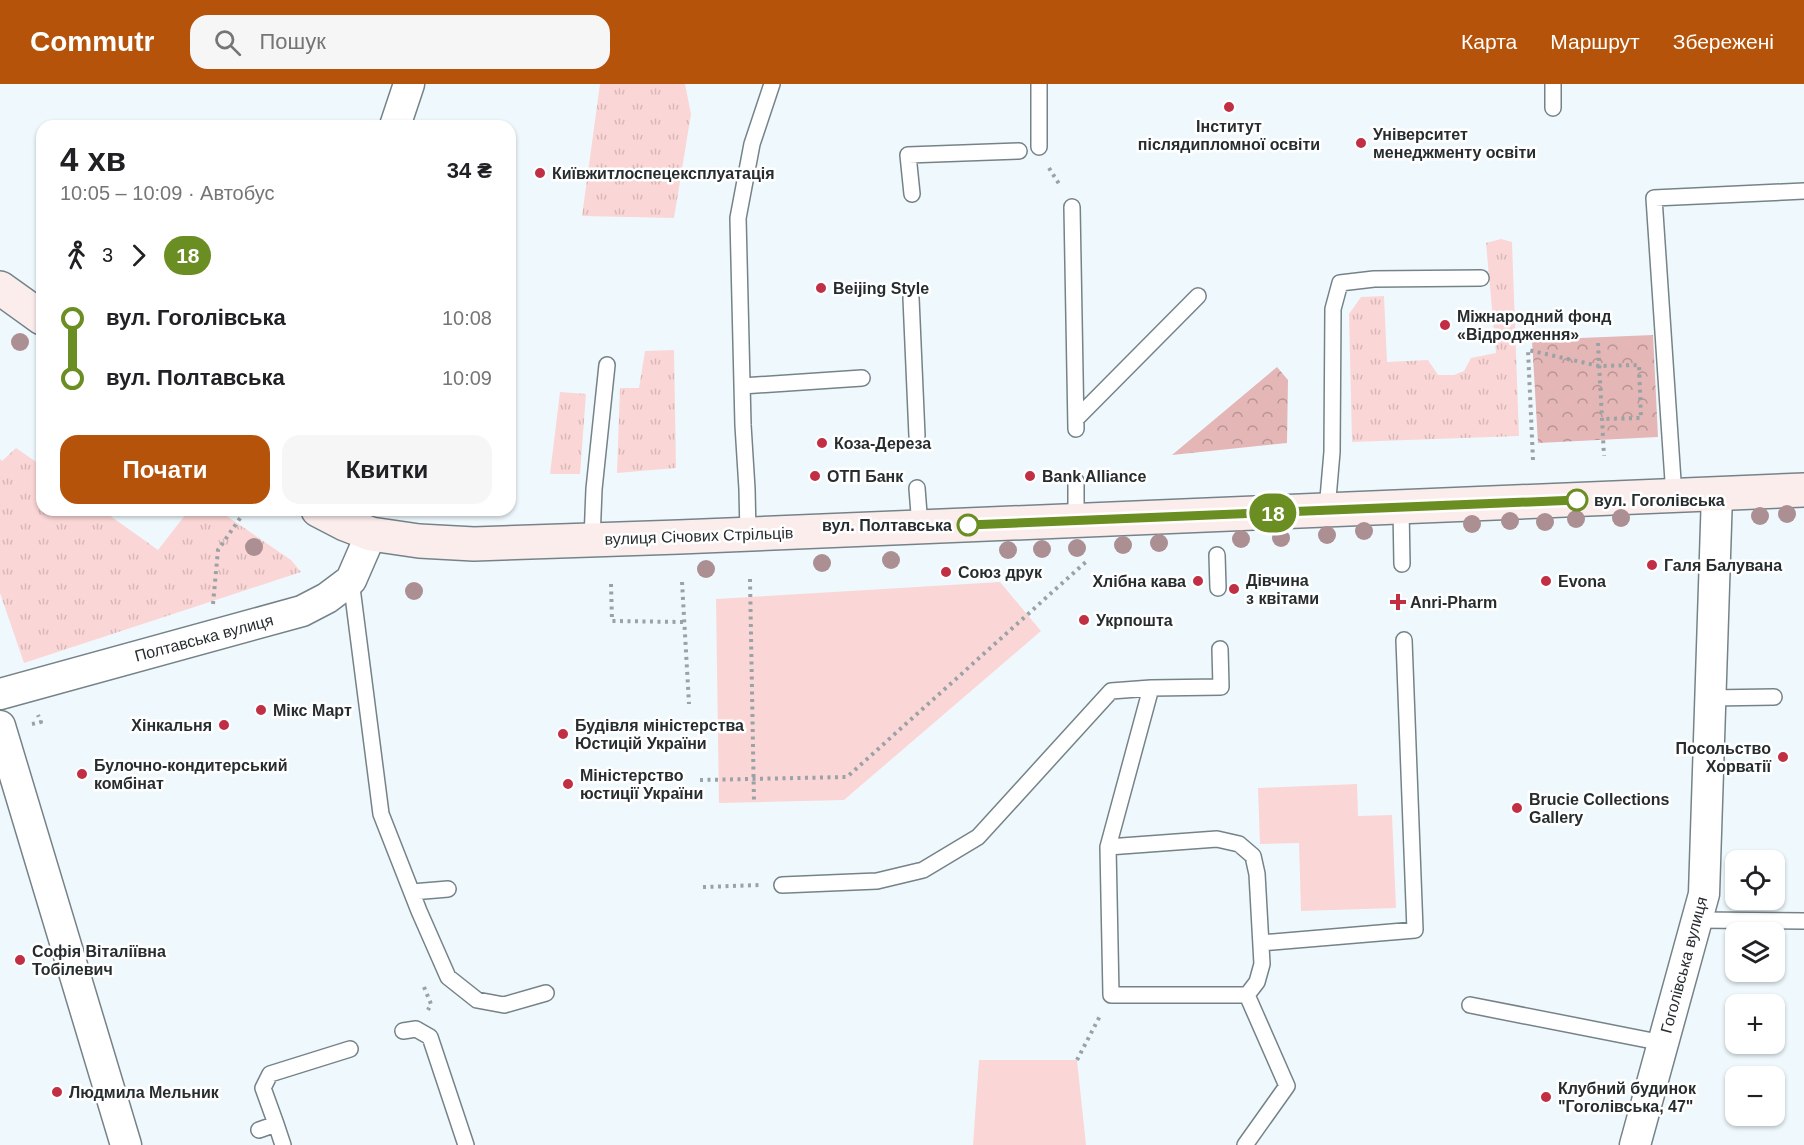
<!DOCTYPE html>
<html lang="uk">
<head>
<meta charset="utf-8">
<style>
  :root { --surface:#fff; --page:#f6f6f6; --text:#202124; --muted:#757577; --accent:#b45309 }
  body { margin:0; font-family:Helvetica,sans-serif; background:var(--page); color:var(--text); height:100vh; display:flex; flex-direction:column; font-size:22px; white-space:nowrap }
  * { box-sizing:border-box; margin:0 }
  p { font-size:20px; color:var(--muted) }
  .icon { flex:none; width:33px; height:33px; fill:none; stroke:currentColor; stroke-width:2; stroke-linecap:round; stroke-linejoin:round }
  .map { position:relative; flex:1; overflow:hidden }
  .drawer { position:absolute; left:36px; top:36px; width:480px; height:396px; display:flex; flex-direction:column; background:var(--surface); border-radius:18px; box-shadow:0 2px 4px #0004 }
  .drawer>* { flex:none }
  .badge { padding:0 12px; border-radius:20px; font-size:21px; line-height:39px }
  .controls { position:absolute; left:1725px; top:766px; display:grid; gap:12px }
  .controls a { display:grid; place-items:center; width:60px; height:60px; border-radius:12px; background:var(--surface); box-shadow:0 2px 4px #0004; font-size:30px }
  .map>.badge { position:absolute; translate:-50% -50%; box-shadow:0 0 0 3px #fff }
  .legs { display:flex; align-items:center; gap:9px; height:66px; padding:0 24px; font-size:20px }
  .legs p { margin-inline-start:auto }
  .overview { display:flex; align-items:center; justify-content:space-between; height:102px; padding:0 24px }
  h1 { font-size:33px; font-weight:800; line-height:45px }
  .primary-button { display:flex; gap:12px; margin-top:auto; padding:12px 24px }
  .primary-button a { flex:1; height:69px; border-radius:18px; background:var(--accent); color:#fff; font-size:24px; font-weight:800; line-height:69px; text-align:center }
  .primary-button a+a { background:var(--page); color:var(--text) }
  ul { padding:0 24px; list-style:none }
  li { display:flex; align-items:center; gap:21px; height:60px; font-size:22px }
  li i { display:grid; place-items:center; width:9px; height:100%; margin:0 8px; background:currentColor }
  li i::after { content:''; width:15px; height:15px; margin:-8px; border:4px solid; border-radius:50%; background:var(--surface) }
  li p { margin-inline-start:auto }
  li:first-child i { background:linear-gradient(#0000 50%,currentColor 0) }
  li:last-child i { background:linear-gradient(currentColor 50%,#0000 0) }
  header { display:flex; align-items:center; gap:36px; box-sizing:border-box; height:84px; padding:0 30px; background:var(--accent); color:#fff }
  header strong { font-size:28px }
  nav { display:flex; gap:33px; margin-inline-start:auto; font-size:21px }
  .search { width:420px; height:54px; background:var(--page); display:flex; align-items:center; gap:15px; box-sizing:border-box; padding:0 21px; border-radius:18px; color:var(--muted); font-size:22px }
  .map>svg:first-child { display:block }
  .grass { fill:url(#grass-tufts) }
  .forest { fill:url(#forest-crowns) }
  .park { fill:#fbd6d6 }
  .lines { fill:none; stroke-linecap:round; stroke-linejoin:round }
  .service-casing { stroke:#758389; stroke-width:18 }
  .minor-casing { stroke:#758389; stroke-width:33 }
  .secondary-casing { stroke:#758389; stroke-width:36 }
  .path { stroke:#9aa2a5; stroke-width:4; stroke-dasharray:3 4.5; stroke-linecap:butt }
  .service { stroke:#fff; stroke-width:15 }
  .minor { stroke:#fff; stroke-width:30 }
  .secondary { stroke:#fceded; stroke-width:33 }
  .tree { fill:#ab8f92 }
  .line-1-casing { stroke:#fff; stroke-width:14 }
  .line-1 { stroke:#6b8e23; stroke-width:9 }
  .poi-dot { fill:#c02f43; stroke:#fff; stroke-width:2 }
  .stop-1-dot { fill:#fff; stroke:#6b8e23; stroke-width:3 }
  .labels { text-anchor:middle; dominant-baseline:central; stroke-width:5; stroke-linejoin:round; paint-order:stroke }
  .poi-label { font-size:16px; font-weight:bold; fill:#272d2f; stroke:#fff; text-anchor:start }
  .stop-label { font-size:16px; font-weight:bold; fill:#272d2f; stroke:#fff; text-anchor:start }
  .street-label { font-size:16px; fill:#272d2f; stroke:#fff }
</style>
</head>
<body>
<header>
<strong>Commutr</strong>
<div class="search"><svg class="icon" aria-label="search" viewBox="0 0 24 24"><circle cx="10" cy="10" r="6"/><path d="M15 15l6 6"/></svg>Пошук</div>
<nav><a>Карта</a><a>Маршрут</a><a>Збережені</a></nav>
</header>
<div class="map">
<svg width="1804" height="1061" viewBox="0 0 1804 1061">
  <defs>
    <pattern id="grass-tufts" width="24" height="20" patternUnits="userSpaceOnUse" patternTransform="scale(1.5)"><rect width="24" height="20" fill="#fbd6d6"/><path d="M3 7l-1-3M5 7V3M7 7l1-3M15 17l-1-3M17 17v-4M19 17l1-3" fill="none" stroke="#d7b8b8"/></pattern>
    <pattern id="forest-crowns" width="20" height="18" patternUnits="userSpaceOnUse" patternTransform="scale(1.5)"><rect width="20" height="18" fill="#e4b6b6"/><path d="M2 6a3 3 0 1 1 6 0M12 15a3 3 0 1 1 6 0" fill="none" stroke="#b99494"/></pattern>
  </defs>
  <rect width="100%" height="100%" fill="#eff9fd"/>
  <path class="grass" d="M600,0H685L691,30L674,134L582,132Z
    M1501,155L1512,158L1519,352L1352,358L1349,230L1361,213L1384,212L1387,278L1428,276L1438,291H1454L1464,287L1471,274L1496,269L1486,159Z
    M674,266L676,384L617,389L620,304H639L645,267Z
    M560,308L586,310L580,390H550Z
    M16,364L42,382V426H102L158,466L189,426H218L291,476L301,488L24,579L0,509V375L2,377Z"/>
  <path class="forest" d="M1653,251L1658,353L1538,359L1532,256Z
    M1277,283L1288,296L1287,359L1172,371Z"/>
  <path class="park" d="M1000,498L1041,547L844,716L719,719L716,515Z
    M1357,700L1358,732L1392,731L1396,824L1301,827L1299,759L1260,760L1258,704Z
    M979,976H1077L1086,1061H973Z"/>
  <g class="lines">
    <g class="service-casing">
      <path id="service" d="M1039,0V63
        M1553,0V24
        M912,110L908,71L1019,67
        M1072,123L1076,345
        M911,214L917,352
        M742,302L862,294
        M1076,335L1198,212
        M917,404L920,443
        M1674,412L1654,114L1804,107
        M1401,424L1402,480
        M1327,426L1332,368L1333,225L1340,199L1374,195L1481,194
        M1076,436V397
        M748,450L747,405L743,341L738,134L752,60L772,0
        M592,456L594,405L607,281
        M1217,471L1218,504
        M351,496L381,730L419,827L448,893L477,916L504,921L546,909
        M1151,604L1108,763L1111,911H1247
        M1710,614L1774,613
        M1108,763L1217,755L1239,760L1253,772L1257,790L1262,880L1257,898L1247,911
        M782,801L877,797L923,786L978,753L1111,607L1151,604L1221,603L1220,565
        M412,808L448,805
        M1697,836L1804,837
        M1261,859L1415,846L1404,556
        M1470,921L1663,959
        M403,947L416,945L430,953L466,1061
        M276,1040L283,1061
        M259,1046L276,1040L263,1004L270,990L350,965
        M1245,1061L1287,1002L1247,911"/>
    </g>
    <g class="minor-casing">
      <path id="minor" d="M395,42L409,0
        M0,610L302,527L327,514L351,496L371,450
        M0,642L126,1061
        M1635,1061L1704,810L1717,410"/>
    </g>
    <g class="secondary-casing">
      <path id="secondary" d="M0,204L42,234
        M318,426L345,440L371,450L419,457L474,460L679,453L1804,406"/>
    </g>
    <path class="path" d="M1049,84L1061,103
      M1598,259L1604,372
      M1533,376L1528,266L1599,282L1639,281L1641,334L1602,335
      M750,495L754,718
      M682,498L689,620
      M611,500L612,537L684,538
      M213,520L218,466L243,430
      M32,640L41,638L38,631
      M700,696L847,693L1088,476
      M703,803L761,801
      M424,903L431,920L428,926
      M1077,976L1101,930"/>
    <use href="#service" class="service"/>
    <use href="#minor" class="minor"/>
    <use href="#secondary" class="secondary"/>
  </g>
  <g class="tree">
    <circle cx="20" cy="258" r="9"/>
    <circle cx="1787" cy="430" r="9"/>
    <circle cx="1760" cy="432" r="9"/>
    <circle cx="1621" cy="434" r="9"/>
    <circle cx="1576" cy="435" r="9"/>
    <circle cx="1510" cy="437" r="9"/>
    <circle cx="1545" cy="438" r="9"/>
    <circle cx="1472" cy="440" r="9"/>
    <circle cx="1364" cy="447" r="9"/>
    <circle cx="1327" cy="451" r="9"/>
    <circle cx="1281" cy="454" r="9"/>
    <circle cx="1241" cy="455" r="9"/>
    <circle cx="1159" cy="459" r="9"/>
    <circle cx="1123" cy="461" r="9"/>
    <circle cx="254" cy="463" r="9"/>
    <circle cx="1077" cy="464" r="9"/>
    <circle cx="1042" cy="465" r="9"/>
    <circle cx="1008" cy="466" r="9"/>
    <circle cx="891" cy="476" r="9"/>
    <circle cx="822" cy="479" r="9"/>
    <circle cx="706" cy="485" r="9"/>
    <circle cx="414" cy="507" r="9"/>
  </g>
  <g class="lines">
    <g class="line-1-casing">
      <path id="line-1" d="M968,441L1577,416"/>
    </g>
    <use href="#line-1" class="line-1"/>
  </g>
  <g class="poi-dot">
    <circle cx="1229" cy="23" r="6"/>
    <circle cx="1361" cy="59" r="6"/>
    <circle cx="540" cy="89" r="6"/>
    <circle cx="821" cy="204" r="6"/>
    <circle cx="1445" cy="241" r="6"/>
    <circle cx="822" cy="359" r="6"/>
    <circle cx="815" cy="392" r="6"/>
    <circle cx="1030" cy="392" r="6"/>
    <circle cx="1652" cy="481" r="6"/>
    <circle cx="946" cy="488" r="6"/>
    <circle cx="1198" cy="497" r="6"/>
    <circle cx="1546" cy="497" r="6"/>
    <circle cx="1234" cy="505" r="6"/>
    <path d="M1395 509h6v6h6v6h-6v6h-6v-6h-6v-6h6z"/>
    <circle cx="1084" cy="536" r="6"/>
    <circle cx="261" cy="626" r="6"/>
    <circle cx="224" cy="641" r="6"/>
    <circle cx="563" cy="650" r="6"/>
    <circle cx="1783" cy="673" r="6"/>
    <circle cx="82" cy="690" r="6"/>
    <circle cx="568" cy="700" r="6"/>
    <circle cx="1517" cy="724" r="6"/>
    <circle cx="20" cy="876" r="6"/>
    <circle cx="57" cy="1008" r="6"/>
    <circle cx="1546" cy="1013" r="6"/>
  </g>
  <g class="stop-1-dot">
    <circle cx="1577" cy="416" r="10"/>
    <circle cx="968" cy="441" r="10"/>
  </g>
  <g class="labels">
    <g class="poi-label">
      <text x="1229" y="42" text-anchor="middle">Інститут<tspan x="1229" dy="18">післядипломної освіти</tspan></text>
      <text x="1373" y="50">Університет<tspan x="1373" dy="18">менеджменту освіти</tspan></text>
      <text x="552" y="89">Київжитлоспецексплуатація</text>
      <text x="833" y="204">Beijing Style</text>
      <text x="1457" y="232">Міжнародний фонд<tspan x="1457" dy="18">«Відродження»</tspan></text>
      <text x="834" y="359">Коза-Дереза</text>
      <text x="827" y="392">ОТП Банк</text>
      <text x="1042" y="392">Bank Alliance</text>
      <text x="1664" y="481">Галя Балувана</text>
      <text x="958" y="488">Союз друк</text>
      <text x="1246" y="496">Дівчина<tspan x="1246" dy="18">з квітами</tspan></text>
      <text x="1186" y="497" text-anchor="end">Хлібна кава</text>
      <text x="1558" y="497">Evona</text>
      <text x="1410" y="518">Anri-Pharm</text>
      <text x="1096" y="536">Укрпошта</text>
      <text x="273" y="626">Мікс Март</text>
      <text x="212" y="641" text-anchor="end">Хінкальня</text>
      <text x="575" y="641">Будівля міністерства<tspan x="575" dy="18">Юстицій України</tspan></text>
      <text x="1771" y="664" text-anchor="end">Посольство<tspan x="1771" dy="18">Хорватії</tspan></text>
      <text x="94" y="681">Булочно-кондитерський<tspan x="94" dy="18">комбінат</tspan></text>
      <text x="580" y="691">Міністерство<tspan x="580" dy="18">юстиції України</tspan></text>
      <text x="1529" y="715">Brucie Collections<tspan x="1529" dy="18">Gallery</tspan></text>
      <text x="32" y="867">Софія Віталіївна<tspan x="32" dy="18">Тобілевич</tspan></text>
      <text x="1558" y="1004">Клубний будинок<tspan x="1558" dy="18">"Гоголівська, 47"</tspan></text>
      <text x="69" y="1008">Людмила Мельник</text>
    </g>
    <g class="stop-label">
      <text x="1594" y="416">вул. Гоголівська</text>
      <text x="952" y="441" text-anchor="end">вул. Полтавська</text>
    </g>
    <g class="street-label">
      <text transform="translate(699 452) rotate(-2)">вулиця Січових Стрільців</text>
      <text transform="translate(204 554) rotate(-15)">Полтавська вулиця</text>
      <text transform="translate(1684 881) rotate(-75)">Гоголівська вулиця</text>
    </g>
  </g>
</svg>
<div class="controls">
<a><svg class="icon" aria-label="locate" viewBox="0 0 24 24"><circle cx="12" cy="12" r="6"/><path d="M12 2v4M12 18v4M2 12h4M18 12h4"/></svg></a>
<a><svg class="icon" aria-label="layers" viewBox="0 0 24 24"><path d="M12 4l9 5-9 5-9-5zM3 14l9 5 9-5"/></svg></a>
<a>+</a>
<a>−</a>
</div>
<b class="badge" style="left:1273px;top:429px;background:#6b8e23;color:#fff">18</b>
<section class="drawer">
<div class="overview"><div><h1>4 хв</h1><p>10:05 – 10:09 · Автобус</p></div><b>34 ₴</b></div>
<div class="legs"><svg class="icon" aria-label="walk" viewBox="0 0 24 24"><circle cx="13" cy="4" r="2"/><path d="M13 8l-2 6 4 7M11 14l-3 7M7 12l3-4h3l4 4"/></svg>3<svg class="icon" aria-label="forward" viewBox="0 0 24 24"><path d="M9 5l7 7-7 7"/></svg><b class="badge" style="background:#6b8e23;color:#fff">18</b></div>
<ul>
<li><i style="color:#6b8e23"></i><b>вул. Гоголівська</b><p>10:08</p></li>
<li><i style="color:#6b8e23"></i><b>вул. Полтавська</b><p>10:09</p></li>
</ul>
<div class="primary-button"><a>Почати</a><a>Квитки</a></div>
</section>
</div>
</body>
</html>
